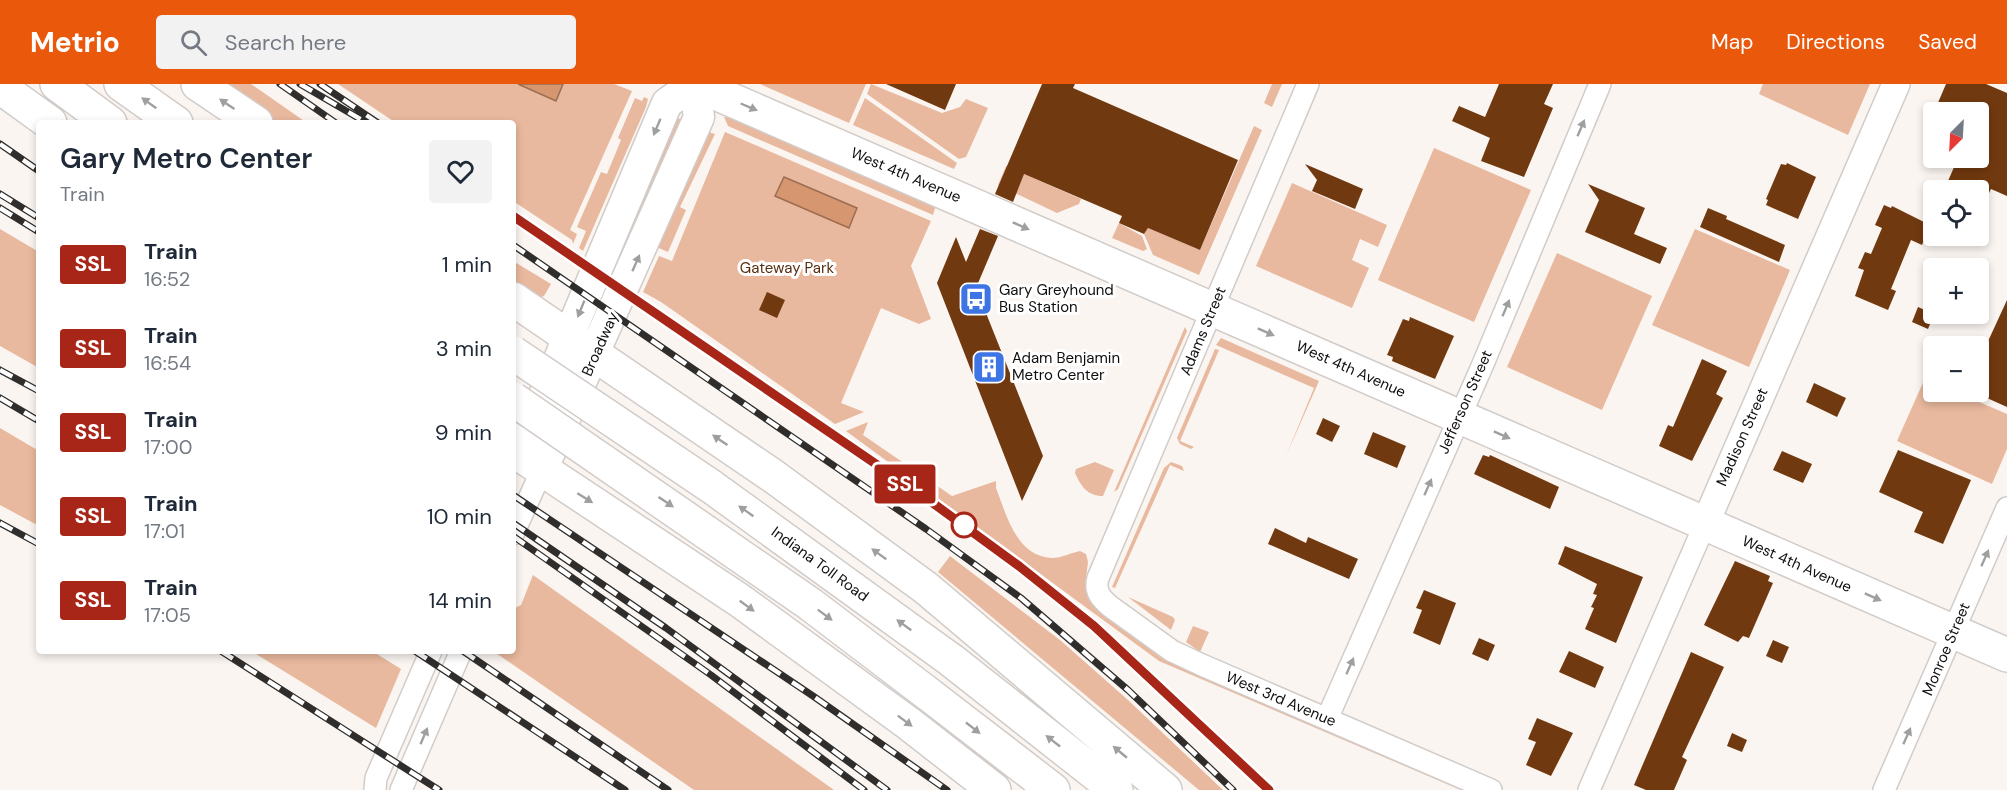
<!DOCTYPE html>
<html lang="en">
<head>
<meta charset="utf-8">
<style>
  :root { --surface:#fff; --page:#f2f2f3; --text:#1f2937; --muted:#747a83; --accent:#ea580c }
  body { margin:0; font-family:"DM Sans",sans-serif; background:var(--page); color:var(--text); height:100vh; display:flex; flex-direction:column; font-size:22px; white-space:nowrap }
  * { box-sizing:border-box; margin:0 }
  p { font-size:20px; color:var(--muted) }
  .icon { flex:none; width:33px; height:33px; fill:none; stroke:currentColor; stroke-width:2; stroke-linecap:round; stroke-linejoin:round }
  .map { position:relative; flex:1; overflow:hidden }
  .drawer { position:absolute; left:36px; top:36px; width:480px; height:534px; display:flex; flex-direction:column; background:var(--surface); border-radius:6px; box-shadow:0 3px 9px #0003 }
  .drawer>* { flex:none }
  .badge { padding:0 12px; border-radius:4px; font-size:21px; line-height:39px }
  .needle { width:39px; rotate:204deg }
  .tools { position:absolute; left:1923px; top:18px; display:grid; gap:12px }
  .tools a { display:grid; place-items:center; width:66px; height:66px; border-radius:6px; background:var(--surface); box-shadow:0 3px 9px #0003; font-size:30px }
  .map>.badge { position:absolute; translate:-50% -50%; box-shadow:0 0 0 3px #fff }
  .round { display:grid; place-items:center; flex:none; width:63px; height:63px; border-radius:6px; background:var(--page) }
  .overview { display:flex; align-items:center; justify-content:space-between; height:102px; padding:0 24px }
  h1 { font-size:28px; font-weight:600; line-height:45px }
  ul { padding:0; list-style:none }
  li { display:flex; align-items:center; gap:18px; height:84px; padding:0 24px }
  li div { flex:1 }
  li b { display:block; font-size:22px }
  li em { font-style:normal }
  li .badge { min-width:66px; font-weight:700; text-align:center }
  header { display:flex; align-items:center; gap:36px; box-sizing:border-box; height:84px; padding:0 30px; background:var(--accent); color:#fff }
  header strong { font-size:28px }
  nav { display:flex; gap:33px; margin-inline-start:auto; font-size:21px }
  .search { width:420px; height:54px; background:var(--page); display:flex; align-items:center; gap:15px; box-sizing:border-box; padding:0 21px; border-radius:6px; color:var(--muted); font-size:22px }
  .map>svg:first-child { display:block }
  .green { fill:#e8b99e }
  .water { fill:#d6966f; stroke:#9b6d52; stroke-width:1.5 }
  .building { fill:#71390f }
  .lines { fill:none; stroke-linecap:round; stroke-linejoin:round }
  .minor-casing { stroke:#d2ccc9; stroke-width:24 }
  .tertiary-casing { stroke:#d2ccc9; stroke-width:30 }
  .secondary-casing { stroke:#d2ccc9; stroke-width:33 }
  .primary-casing { stroke:#d2ccc9; stroke-width:36 }
  .motorway-casing { stroke:#d2ccc9; stroke-width:36 }
  .minor { stroke:#fff; stroke-width:21 }
  .tertiary { stroke:#fff; stroke-width:27 }
  .secondary { stroke:#fff; stroke-width:30 }
  .primary { stroke:#fff; stroke-width:33 }
  .motorway { stroke:#fff; stroke-width:33 }
  .rail-casing { stroke:#302e2c; stroke-width:7 }
  .rail { stroke:#fff; stroke-width:4.5; stroke-dasharray:14; stroke-linecap:butt }
  .motorway-bridge-casing { stroke:#d2ccc9; stroke-width:36; stroke-linecap:butt }
  .motorway-bridge { stroke:#fff; stroke-width:33 }
  .oneway { fill:#9f9f9e }
  .line-casing { stroke:#fff; stroke-width:14 }
  .line { stroke:#a82618; stroke-width:9 }
  .stop-dot { fill:#fff; stroke:#a82618; stroke-width:3 }
  .labels { text-anchor:middle; dominant-baseline:central; stroke-width:6; stroke-linejoin:round; paint-order:stroke }
  .street-label { font-size:15px; fill:#100e0d; stroke:#fff }
  .park-label { font-size:15px; fill:#582e10; stroke:#fff }
  .poi-label { font-size:15px; fill:#100e0d; stroke:#fff; text-anchor:start }
</style>
</head>
<body>
<header>
<strong>Metrio</strong>
<div class="search"><svg class="icon" aria-label="search" viewBox="0 0 24 24"><circle cx="10" cy="10" r="6"/><path d="M15 15l6 6"/></svg>Search here</div>
<nav><a>Map</a><a>Directions</a><a>Saved</a></nav>
</header>
<div class="map">
<svg width="2007" height="706" viewBox="0 0 2007 706">
  <rect width="100%" height="100%" fill="#fbf5f1"/>
  <path class="green" d="M213,0H251L307,39H268Z
    M338,0H614L632,7L570,146L577,150L573,160L572,156L513,117V39H396Z
    M760,0H866L849,39Z
    M871,0L942,29L960,23L966,15L988,24L966,73L959,75L867,10Z
    M1272,0H1282L1272,23L1264,19Z
    M1763,0H1870L1848,51L1759,10Z
    M644,13L648,15L646,23L583,167L579,164L586,147L577,143L601,88L607,90L621,56L618,54L635,14L642,17Z
    M865,14L957,79L954,85L853,41Z
    M675,33L685,37L628,164L634,128Z
    M724,33L733,34L932,120L935,124L933,131L728,42Z
    M708,41L712,42L709,48L715,50L680,123L686,126L668,168L654,162Z
    M1254,42L1262,46L1199,191L1153,171L1144,150L1148,144L1200,166Z
    M725,48L931,137L911,182L931,235L919,240L881,224L841,319L864,328L835,340L661,218L643,208L659,172L672,177Z
    M1434,64L1531,106L1474,238L1378,196Z
    M1006,82L1081,115L1079,120L1057,129L998,101Z
    M1292,99L1387,141L1378,163L1360,155L1352,176L1369,184L1352,224L1256,182Z
    M1119,139L1142,152L1147,165L1143,167L1112,154Z
    M0,145L39,168V284L0,262Z
    M1695,145L1790,186L1749,283L1652,241Z
    M1557,169L1652,212L1602,326L1507,283Z
    M513,177L551,200L544,212L534,216L513,206Z
    M1185,243L1187,247L1118,405L1114,408Z
    M1221,254L1319,297L1286,372L1314,304L1216,261Z
    M1215,265L1219,266L1180,357L1194,363L1191,365L1180,360L1177,354Z
    M1925,294L1933,298L1934,308H1956L2007,330V365L1992,400L1897,357Z
    M868,338L863,351L952,412L996,397V404C1007,432 1016,472 1052,474C1062,474 1070,469 1080,467L1086,470L1088,478L1085,502L1091,518L1160,573L1461,702V706L1159,577L846,347Z
    M0,344L39,367V442L0,421Z
    M1095,378L1114,386L1103,412C1087,412 1081,402 1075,389L1076,385Z
    M1171,378L1182,382L1184,387L1170,381L1115,504L1112,503L1164,384Z
    M950,472L1060,556L1128,616L1223,706H1199L938,488Z
    M533,491L834,706H694L493,567H513V525L521,521Z
    M1128,513L1173,533L1175,536L1171,546Z
    M1193,542L1209,548L1200,568L1186,558Z
    M251,567H372L401,585L376,644Z"/>
  <path class="water" d="M518,0H563L556,17Z
    M784,93L857,124L849,144L775,112Z"/>
  <path class="building" d="M886,0H956L945,26Z
    M1042,0H1075L1073,4L1238,76L1200,166L1148,144L1144,150L1119,139L1122,132L1024,90L1013,118L995,110Z
    M1499,0H1553L1544,20L1553,24L1524,93L1481,77L1490,54L1452,37L1459,22L1485,33Z
    M1946,0H1986L2007,9V112L1991,105L1987,113L1978,109V106H1972L1948,97L1958,74H1978V28H1934Z
    M1787,79L1816,93L1798,135L1766,121L1768,116L1766,115L1781,80L1786,81Z
    M1305,80L1363,105L1355,125L1312,107L1317,96Z
    M1588,100L1645,124L1634,150L1667,164L1660,180L1585,148L1599,116Z
    M1884,121L1891,124L1892,122L1930,141L1922,161L1911,156L1891,205L1896,207L1888,226L1855,212L1864,186L1858,184L1865,168L1871,170L1882,144L1875,141Z
    M1708,124L1727,132L1726,135L1785,161L1779,178L1700,143Z
    M980,145L998,152L976,204L1043,372L1022,417L937,199L956,153L966,178Z
    M767,208L785,216L777,234L759,226Z
    M2007,216V323L1978,310V279Z
    M1918,223L1934,230L1928,245L1912,238Z
    M1410,233L1454,252L1435,295L1392,277L1393,273L1387,271L1403,235L1409,237Z
    M1702,275L1727,287L1716,310L1723,314L1692,377L1659,362L1668,341L1673,343Z
    M1814,299L1846,314L1837,333L1806,318Z
    M1323,334L1340,342L1332,358L1316,350Z
    M1373,348L1406,362L1397,384L1364,370Z
    M1898,366L1971,396L1943,460L1914,448L1923,428L1879,408Z
    M1782,367L1812,380L1803,399L1773,386Z
    M1483,371L1489,373L1490,371L1559,403L1550,425L1474,390Z
    M1275,444L1306,459L1308,453L1358,475L1349,495L1268,460Z
    M1565,462L1643,493L1616,559L1585,545L1594,524L1591,523L1597,511L1593,510L1597,500L1558,480Z
    M1735,477L1770,492L1768,497L1773,499L1749,554L1743,552L1738,558L1704,541Z
    M1424,506L1456,519L1440,561L1413,549L1422,526L1416,524Z
    M1479,554L1495,561L1488,577L1472,570Z
    M1773,556L1789,563L1782,579L1766,572Z
    M1569,567L1604,583L1595,604L1559,588Z
    M1691,568L1724,583L1682,673L1687,676L1674,706H1646L1634,701Z
    M1537,634L1573,649L1551,692L1526,681L1536,658L1528,655Z
    M1732,649L1747,656L1742,668L1727,662Z"/>
  <g class="lines">
    <g class="minor-casing">
      <path id="minor" d="M1308,0L1098,494C1094,507 1101,515 1111,523L1172,567L1202,581L1491,706
        M513,450L542,386
        M1327,635L1483,280L1600,0
        M375,706L376,694L431,567
        M401,706L461,567
        M1589,706L1705,440
        M1884,706L2007,424"/>
    </g>
    <g class="tertiary-casing">
      <path id="tertiary" d="M1705,440L1896,0"/>
    </g>
    <g class="secondary-casing">
      <path id="secondary" d="M519,370L667,19L694,0
        M542,386L699,33L694,0"/>
    </g>
    <g class="primary-casing">
      <path id="primary" d="M695,0L2007,571"/>
    </g>
    <g class="motorway-casing">
      <path id="motorway" d="M57,0L110,39
        M121,0L176,39
        M198,0L256,39
        M0,3L50,39
        M513,215L773,392L926,504L1165,706
        M513,366L739,516L908,639L994,706
        M951,576L1116,706
        M927,609L1053,706"/>
    </g>
    <use href="#minor" class="minor"/>
    <use href="#tertiary" class="tertiary"/>
    <use href="#secondary" class="secondary"/>
    <use href="#primary" class="primary"/>
    <use href="#motorway" class="motorway"/>
    <g class="rail-casing">
      <path id="rail" d="M280,0L336,39
        M300,0L367,39
        M320,0L378,39
        M0,60L39,87
        M0,110L39,134
        M0,124L39,148
        M513,132L930,417L1019,482L1094,542L1269,706
        M513,161L926,445L1021,514L1128,606L1233,706
        M0,286L39,307
        M0,314L39,337
        M513,411L813,612L947,706
        M0,439L39,460
        M513,439L666,544L887,706
        M513,452L711,591L864,706
        M221,567L439,706
        M415,567L625,706
        M463,567L668,706"/>
    </g>
    <use href="#rail" class="rail"/>
    <g class="motorway-bridge-casing">
      <path id="motorway-bridge" d="M513,269L712,403L951,576
        M513,315L810,520L927,609"/>
    </g>
    <use href="#motorway-bridge" class="motorway-bridge"/>
  </g>
  <defs><path id="oneway-solid" d="M-6-.8H1V-3.2L6.5 0L1 3.2V.8H-6Z" transform="scale(1.5)"/></defs>
  <g class="oneway">
    <use href="#oneway-solid" transform="translate(149 19) rotate(-144)"/>
    <use href="#oneway-solid" transform="translate(227 20) rotate(-146)"/>
    <use href="#oneway-solid" transform="translate(749 23) rotate(23)"/>
    <use href="#oneway-solid" transform="translate(657 43) rotate(113)"/>
    <use href="#oneway-solid" transform="translate(1581 44) rotate(-67)"/>
    <use href="#oneway-solid" transform="translate(1021 142) rotate(24)"/>
    <use href="#oneway-solid" transform="translate(636 179) rotate(-66)"/>
    <use href="#oneway-solid" transform="translate(1506 224) rotate(-67)"/>
    <use href="#oneway-solid" transform="translate(581 225) rotate(112)"/>
    <use href="#oneway-solid" transform="translate(1266 248) rotate(24)"/>
    <use href="#oneway-solid" transform="translate(1502 351) rotate(24)"/>
    <use href="#oneway-solid" transform="translate(720 356) rotate(-146)"/>
    <use href="#oneway-solid" transform="translate(1428 403) rotate(-66)"/>
    <use href="#oneway-solid" transform="translate(585 414) rotate(32)"/>
    <use href="#oneway-solid" transform="translate(666 418) rotate(34)"/>
    <use href="#oneway-solid" transform="translate(746 427) rotate(-145)"/>
    <use href="#oneway-solid" transform="translate(879 470) rotate(-144)"/>
    <use href="#oneway-solid" transform="translate(1985 474) rotate(-66)"/>
    <use href="#oneway-solid" transform="translate(1873 513) rotate(24)"/>
    <use href="#oneway-solid" transform="translate(747 522) rotate(36)"/>
    <use href="#oneway-solid" transform="translate(825 531) rotate(37)"/>
    <use href="#oneway-solid" transform="translate(904 541) rotate(-144)"/>
    <use href="#oneway-solid" transform="translate(1350 582) rotate(-66)"/>
    <use href="#oneway-solid" transform="translate(905 637) rotate(37)"/>
    <use href="#oneway-solid" transform="translate(973 644) rotate(38)"/>
    <use href="#oneway-solid" transform="translate(424 652) rotate(-67)"/>
    <use href="#oneway-solid" transform="translate(1907 652) rotate(-66)"/>
    <use href="#oneway-solid" transform="translate(1053 657) rotate(-142)"/>
    <use href="#oneway-solid" transform="translate(1120 668) rotate(-140)"/>
  </g>
  <g class="lines">
    <g class="line-casing">
      <path id="line" d="M513,132L930,417L1019,482L1094,542L1269,706"/>
    </g>
    <use href="#line" class="line"/>
  </g>
  <defs>
    <g id="bus-square" transform="scale(1.725)"><rect x="-9" y="-9" width="18" height="18" rx="4" fill="#3e75e5" stroke="#fff"/><path d="M-5-6H5V4H4V6H2V4H-2V6H-4V4H-5ZM-3.5-4V0h7V-4ZM-3.5 1.2v1.5H-2V1.2ZM2 1.2v1.5H3.5V1.2Z" fill="#fff"/></g>
    <g id="building-square" transform="scale(1.725)"><rect x="-9" y="-9" width="18" height="18" rx="4" fill="#3e75e5" stroke="#fff"/><path d="M-4-6H4V6H1V3H-1V6H-4ZM-2.5-4.3h1.7v1.8h-1.7ZM.8-4.3h1.7v1.8H.8ZM-2.5-1h1.7V.8h-1.7ZM.8-1h1.7V.8H.8Z" fill="#fff"/></g>
  </defs>
  <g fill-rule="evenodd">
    <use href="#bus-square" x="976" y="215"/>
    <use href="#building-square" x="989" y="283"/>
  </g>
  <circle class="stop-dot" cx="964" cy="441" r="12"/>
  <g class="labels">
    <g class="street-label">
      <text transform="translate(906 91) rotate(23)">West 4th Avenue</text>
      <text transform="translate(1203 247) rotate(-67)">Adams Street</text>
      <text transform="translate(600 260) rotate(-66)">Broadway</text>
      <text transform="translate(1351 285) rotate(24)">West 4th Avenue</text>
      <text transform="translate(1465 318) rotate(-66)">Jefferson Street</text>
      <text transform="translate(1742 353) rotate(-66)">Madison Street</text>
      <text transform="translate(820 480) rotate(36)">Indiana Toll Road</text>
      <text transform="translate(1797 480) rotate(24)">West 4th Avenue</text>
      <text transform="translate(1946 565) rotate(-67)">Monroe Street</text>
      <text transform="translate(1281 615) rotate(23)">West 3rd Avenue</text>
    </g>
    <g class="park-label">
      <text x="787" y="184">Gateway Park</text>
    </g>
    <g class="poi-label">
      <text x="999" y="206">Gary Greyhound<tspan x="999" dy="17">Bus Station</tspan></text>
      <text x="1012" y="274">Adam Benjamin<tspan x="1012" dy="17">Metro Center</tspan></text>
    </g>
  </g>
</svg>
<div class="tools">
<a><svg class="needle" viewBox="-14 -14 28 28"><path d="M0-13l5 13h-10z" fill="#e53935"/><path d="M0 13l5-13h-10z" fill="#747a83"/></svg></a>
<a><svg class="icon" aria-label="locate" viewBox="0 0 24 24"><circle cx="12" cy="12" r="6"/><path d="M12 2v4M12 18v4M2 12h4M18 12h4"/></svg></a>
<a>+</a>
<a>−</a>
</div>
<b class="badge" style="left:905px;top:400px;background:#a82618;color:#fff">SSL</b>
<section class="drawer">
<div class="overview"><div><h1>Gary Metro Center</h1><p>Train</p></div><a class="round"><svg class="icon" aria-label="heart" viewBox="0 0 24 24"><path d="M12 20l-8-8c-3-5 5-10 8-4 3-6 11-1 8 4z"/></svg></a></div>
<ul>
<li><span class="badge" style="background:#a82618;color:#fff">SSL</span><div><b>Train</b><p>16:52</p></div><em>1 min</em></li>
<li><span class="badge" style="background:#a82618;color:#fff">SSL</span><div><b>Train</b><p>16:54</p></div><em>3 min</em></li>
<li><span class="badge" style="background:#a82618;color:#fff">SSL</span><div><b>Train</b><p>17:00</p></div><em>9 min</em></li>
<li><span class="badge" style="background:#a82618;color:#fff">SSL</span><div><b>Train</b><p>17:01</p></div><em>10 min</em></li>
<li><span class="badge" style="background:#a82618;color:#fff">SSL</span><div><b>Train</b><p>17:05</p></div><em>14 min</em></li>
</ul>
</section>
</div>
</body>
</html>
